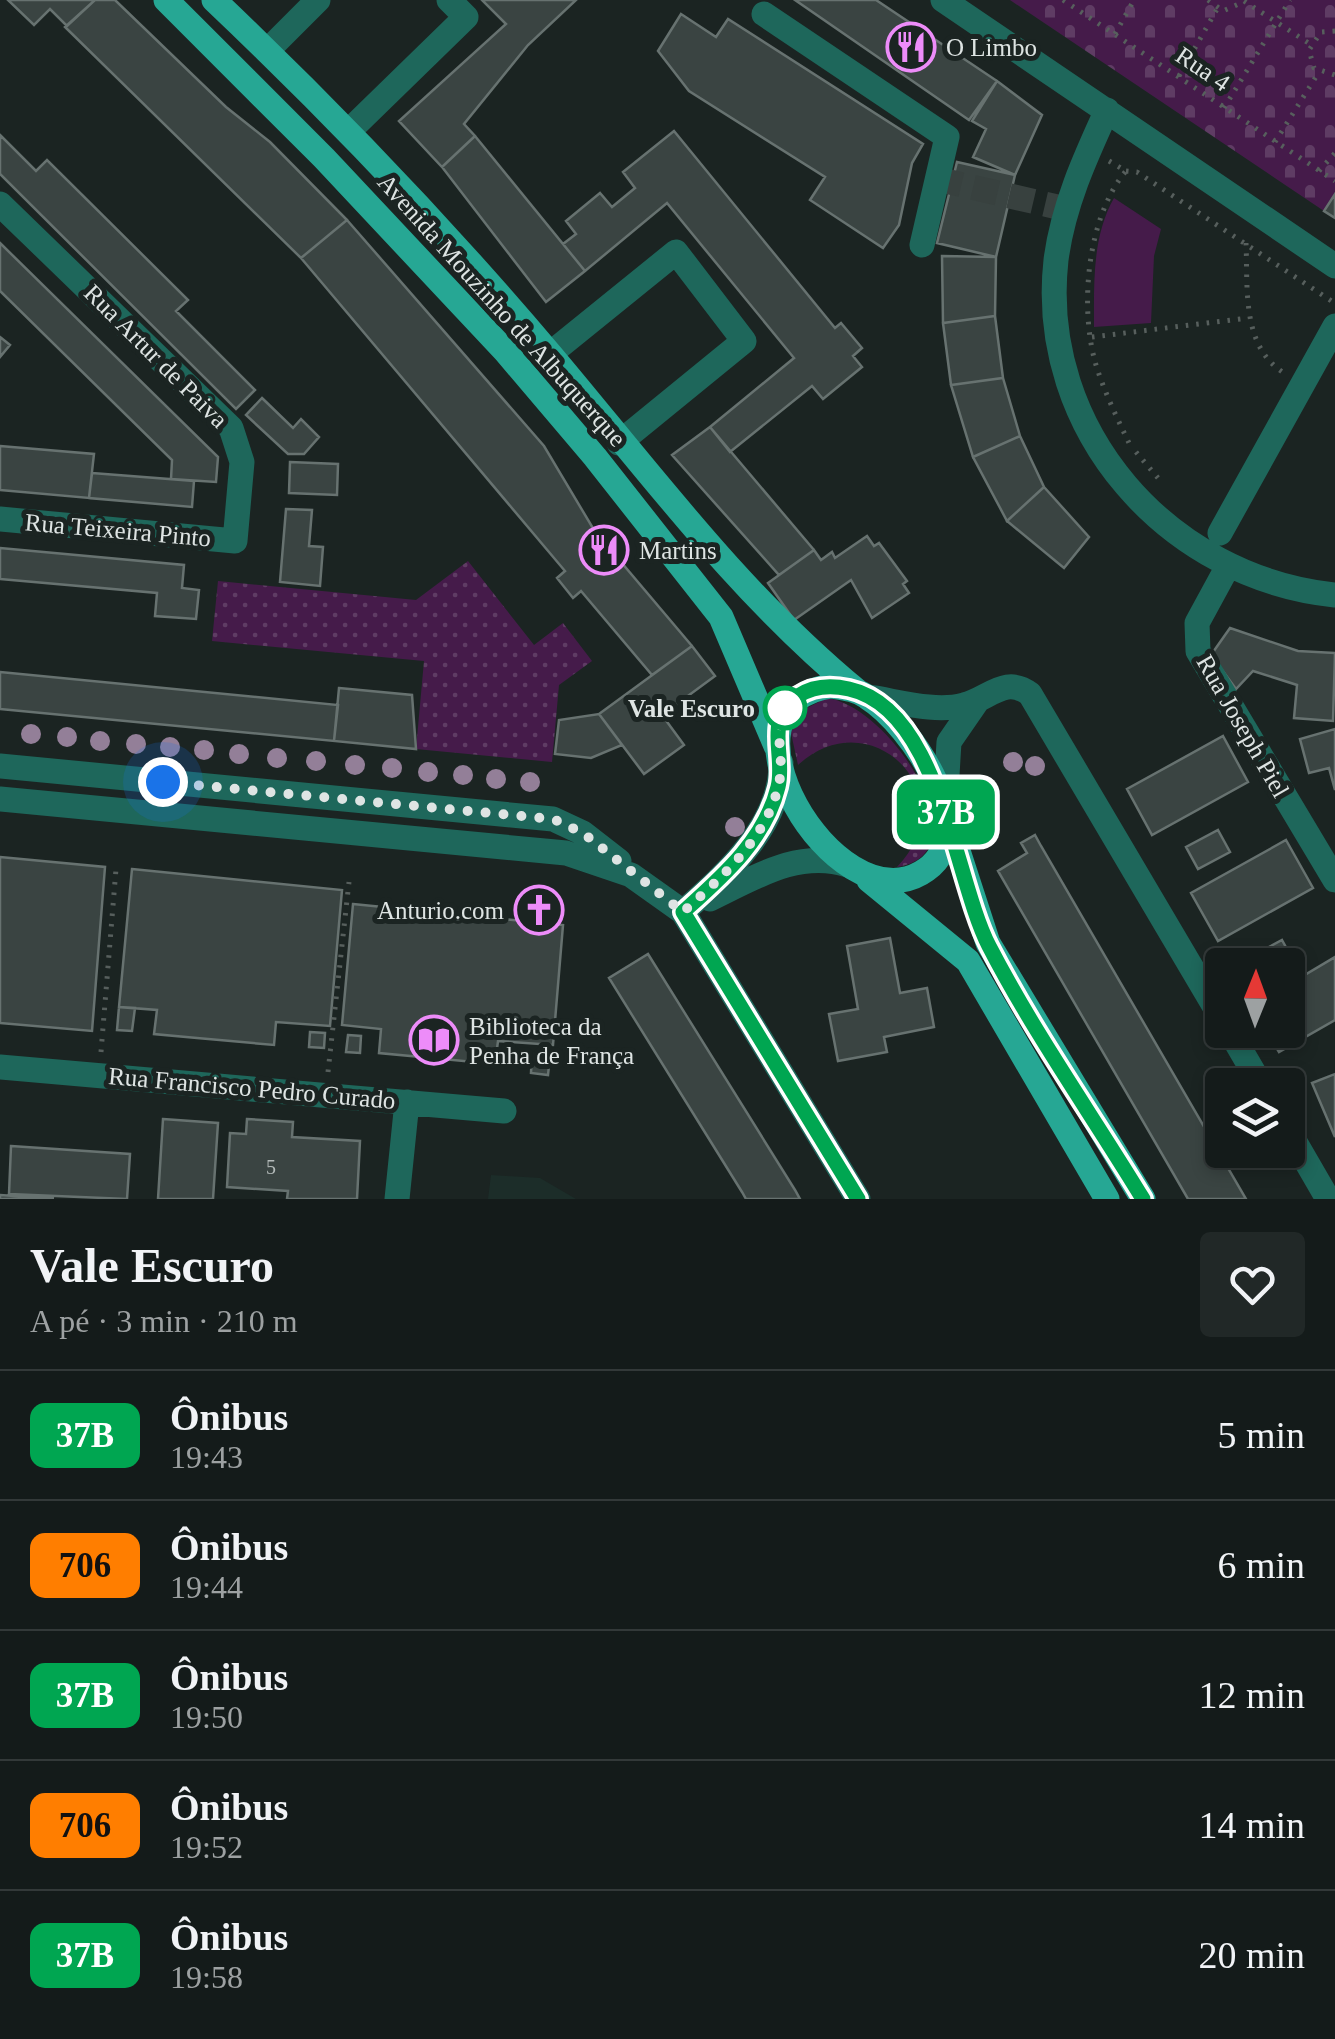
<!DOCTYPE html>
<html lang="pt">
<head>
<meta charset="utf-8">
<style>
  :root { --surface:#141b1a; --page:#212827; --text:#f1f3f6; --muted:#9da1a2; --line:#333939 }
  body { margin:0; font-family:"Times New Roman",serif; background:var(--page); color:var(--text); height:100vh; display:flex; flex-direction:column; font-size:38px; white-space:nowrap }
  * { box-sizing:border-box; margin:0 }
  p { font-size:32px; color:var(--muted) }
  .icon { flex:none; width:55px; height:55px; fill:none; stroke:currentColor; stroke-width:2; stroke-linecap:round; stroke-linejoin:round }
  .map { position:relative; height:1199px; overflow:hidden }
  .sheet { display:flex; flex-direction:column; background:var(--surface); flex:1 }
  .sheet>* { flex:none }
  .badge { padding:0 20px; border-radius:15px; font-size:35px; line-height:65px }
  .needle { width:65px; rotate:1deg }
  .buttons { position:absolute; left:1205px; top:948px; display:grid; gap:20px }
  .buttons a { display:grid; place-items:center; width:100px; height:100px; border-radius:10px; background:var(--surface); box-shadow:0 5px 15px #0003,0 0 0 2px var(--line); font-size:50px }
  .you { position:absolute; width:50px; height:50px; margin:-25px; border:8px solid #fff; border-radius:50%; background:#1a73e8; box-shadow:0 0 0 15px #1a73e833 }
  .map>.badge { position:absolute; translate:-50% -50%; box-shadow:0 0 0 5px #fff }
  .round { display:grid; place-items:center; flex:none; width:105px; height:105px; border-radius:10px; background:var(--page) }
  .overview { display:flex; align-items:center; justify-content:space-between; height:170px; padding:0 30px }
  h1 { font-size:48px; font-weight:800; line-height:75px }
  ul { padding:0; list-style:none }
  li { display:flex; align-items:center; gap:30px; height:130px; padding:0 30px; border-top:2px solid var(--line) }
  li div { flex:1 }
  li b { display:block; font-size:38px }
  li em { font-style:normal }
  li .badge { min-width:110px; font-weight:700; text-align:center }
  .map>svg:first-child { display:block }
  .built { fill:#1c2d29 }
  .grass { fill:url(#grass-dots) }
  .cemetery { fill:url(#cemetery-stones) }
  .park { fill:#451b4a }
  .building { fill:#3a4442; stroke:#677270; stroke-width:2.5 }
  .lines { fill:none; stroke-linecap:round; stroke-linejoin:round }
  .minor-tunnel { stroke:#38413f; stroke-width:25; stroke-dasharray:25 12; stroke-linecap:butt }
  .path { stroke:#575f5d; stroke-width:5; stroke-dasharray:2.5 8; stroke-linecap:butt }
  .minor { stroke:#1e675b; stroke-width:25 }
  .major { stroke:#26a794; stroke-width:25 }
  .tree { fill:#937f98 }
  .line-casing { stroke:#fff; stroke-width:22 }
  .line { stroke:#00a651; stroke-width:15 }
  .walk { stroke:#dee4e3; stroke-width:10; stroke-dasharray:0 18 }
  .stop-dot { fill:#fff; stroke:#00a651; stroke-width:5 }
  .labels { text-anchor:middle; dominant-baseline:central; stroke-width:10; stroke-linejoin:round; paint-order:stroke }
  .number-label { font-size:20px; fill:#b5bcbb }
  .poi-label { font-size:25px; fill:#dee4e3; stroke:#1b2422; text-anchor:start }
  .street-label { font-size:25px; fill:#dee4e3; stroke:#1b2422 }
  .stop-label { font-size:25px; font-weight:bold; fill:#dee4e3; stroke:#1b2422; text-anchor:end }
</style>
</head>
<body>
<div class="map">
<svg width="1335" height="1199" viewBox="0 0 1335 1199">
  <defs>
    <pattern id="grass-dots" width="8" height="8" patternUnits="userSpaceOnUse" patternTransform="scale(2.5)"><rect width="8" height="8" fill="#451b4a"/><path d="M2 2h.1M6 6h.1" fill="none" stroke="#5f3c64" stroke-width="1.8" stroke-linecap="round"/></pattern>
    <pattern id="cemetery-stones" width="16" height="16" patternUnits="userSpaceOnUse" patternTransform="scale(2.5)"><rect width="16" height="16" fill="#451b4a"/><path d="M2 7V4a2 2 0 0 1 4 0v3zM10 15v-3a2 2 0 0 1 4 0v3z" fill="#5f3c64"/></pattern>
  </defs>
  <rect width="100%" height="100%" fill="#1b2422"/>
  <path class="built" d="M491,1175L540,1178L576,1199H488Z"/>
  <path class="grass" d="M468,561L534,645L563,623L592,661L559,685L552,762L416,749L424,661L212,641L218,581L416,600Z
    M827,698C892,707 985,854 897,867C967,795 871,698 798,765L791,733L799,712Z"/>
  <path class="cemetery" d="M1010,0H1335V218L1324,211Z"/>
  <path class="park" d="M1114,198L1161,229L1154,256L1151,323L1094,327C1094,283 1092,237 1114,198Z"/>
  <path class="building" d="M8,0H95L67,26L50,9L34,25Z
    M95,0H115L226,107L270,142L347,220L301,258L65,27Z
    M482,0H576L528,45L464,124L475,136L442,167L399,121L506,24Z
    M795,0H876L997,81L969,120Z
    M681,14L716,37L728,19L923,144L912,163L899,225L883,248L810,200L825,177L689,91L658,51Z
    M997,81L1042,115L1015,175L973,157L986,129L972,121Z
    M674,131L835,328L841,323L862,348L853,356L862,367L823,399L812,386L730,452L710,427L794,358L667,203L585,271L563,244L576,234L566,221L600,193L612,207L635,188L623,172Z
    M0,135L36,171L47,160L188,300L176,311L255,390L236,409L0,174Z
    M475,136L585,271L546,302L442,167Z
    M957,162L1015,175L996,257L937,243Z
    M1335,194V218L1324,211Z
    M347,220L544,446L594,530L692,646L652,675L581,591L573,598L557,578L565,571L301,258Z
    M0,243L218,457L216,482L171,479L172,460L0,291Z
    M942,256L996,257L995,316L943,323Z
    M995,316L1003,378L951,385L943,323Z
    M0,337L10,345L0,357Z
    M1003,378L1020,436L973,457L951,385Z
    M262,398L293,428L301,419L319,437L304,454H288L246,415Z
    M710,427L814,550L779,575L672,455Z
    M1020,436L1044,487L1007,521L973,457Z
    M0,446L94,454L89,498L0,490Z
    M290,462L338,464L337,495L289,493Z
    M92,473L194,481L192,507L89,498Z
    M1044,487L1089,537L1064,568L1007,521Z
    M286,509L312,510L309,546L323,547L320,586L280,582Z
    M867,536L874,546L879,543L907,581L903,584L909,593L872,618L851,580L794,620L768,583L814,550L821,560L832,552L835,558Z
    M0,548L184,565L182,588L199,590L196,619L155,616L157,593L0,579Z
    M1230,628L1298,651L1335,653L1333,721L1294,718L1297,685L1253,671L1236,689L1211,655Z
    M692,646L715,676L662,715L684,745L644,774L599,714Z
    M0,672L338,705L334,741L0,709Z
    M339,688L412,695L416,749L334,741Z
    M599,714L622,745L591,758L555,754L559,720Z
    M1335,729V790L1329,768L1309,773L1300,739Z
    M1223,736L1248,782L1152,835L1127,789Z
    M1218,830L1230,852L1198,869L1186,847Z
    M1035,835L1041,846L1246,1199H1188L998,871L1027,853L1021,843Z
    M1286,840L1313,888L1218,941L1191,893Z
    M0,857L105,867L92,1031L0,1023Z
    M132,869L342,890L330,1026L276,1022L274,1045L197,1038L154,1034L157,1010L119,1007Z
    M353,904L563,925L553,1045L498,1041L495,1064L379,1053L381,1029L342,1025Z
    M890,938L900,993L927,988L934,1027L884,1037L887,1052L838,1061L829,1014L858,1009L847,946Z
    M1282,940L1294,962L1254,965L1250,957Z
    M648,954L795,1190L800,1199H746L742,1192L609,978Z
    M1335,957V1020L1279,1052L1266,1030H1288V985Z
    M119,1007L135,1008L132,1031L117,1030Z
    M310,1032L325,1033L324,1048L309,1047Z
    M348,1035L361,1036L360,1053L346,1052Z
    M532,1054L550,1056L548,1075L531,1073Z
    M1335,1074V1137L1312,1083Z
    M163,1119L218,1123L213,1199H158Z
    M247,1119L293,1122L292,1137L360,1141L357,1199H287L288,1191L227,1187L230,1133L246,1134Z
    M11,1146L130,1154L127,1199L9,1194Z
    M0,1195L14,1196L54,1198L0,1199Z"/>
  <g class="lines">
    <path class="minor-tunnel" d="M937,179L1066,209"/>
    <path class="path" d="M1063,0L1335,181
      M1208,0L1223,11L1243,2
      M1244,1L1310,44
      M1335,31L1321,32L1309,50L1314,68L1335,75
      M1115,34L1134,0
      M1179,76L1217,9
      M1224,108L1290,0
      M1275,142L1319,72
      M1109,161L1126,171C1087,217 1079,308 1096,365C1104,391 1117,418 1129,443
      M1126,171L1137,172L1333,302
      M1319,171L1335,153
      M1246,243C1248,288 1241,346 1284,373
      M1092,337L1248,318
      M1136,452L1158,478
      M101,1052L116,869
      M328,1072L349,882"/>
    <path class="minor" d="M943,0L1335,266
      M764,14L947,137L922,245
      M267,51L318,0
      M1107,110C1085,158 1063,206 1056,260C1037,431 1169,578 1335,595
      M349,131L466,17L449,0
      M0,204L231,428L242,462L235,541L0,519
      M550,354L676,252L744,341L619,443
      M1220,533L1335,326
      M1228,566L1197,623L1198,651L1335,880
      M868,697C897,701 935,713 964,705C989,699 1005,675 1030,694L1222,1019
      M0,766L553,819L583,833L619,861
      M0,799L566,853L631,875L683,912L858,1199
      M945,808L949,742L978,700
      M710,899C754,878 798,849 848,865
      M683,912C726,874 781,826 781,763
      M1229,1030L1261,1085
      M0,1067L504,1111
      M1288,1130L1328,1199
      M397,1199L407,1102"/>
    <path class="major" d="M166,0L324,158L505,351L595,457L721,617L776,746
      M214,0C332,112 445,230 550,354C648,470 738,593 857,691
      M831,686C844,688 856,689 867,697C911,724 987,836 921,873C835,923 703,705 831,686Z
      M949,823L988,943L1143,1199
      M869,880L968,961L1107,1199"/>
  </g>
  <g class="tree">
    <circle cx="31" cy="734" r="10"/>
    <circle cx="67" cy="737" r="10"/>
    <circle cx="100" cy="741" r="10"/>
    <circle cx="136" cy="744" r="10"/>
    <circle cx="170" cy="747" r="10"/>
    <circle cx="204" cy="750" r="10"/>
    <circle cx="239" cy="754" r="10"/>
    <circle cx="277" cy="758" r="10"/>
    <circle cx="316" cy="761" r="10"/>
    <circle cx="1013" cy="762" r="10"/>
    <circle cx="355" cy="765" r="10"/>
    <circle cx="1035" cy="766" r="10"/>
    <circle cx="392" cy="768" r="10"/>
    <circle cx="428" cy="772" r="10"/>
    <circle cx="463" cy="775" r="10"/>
    <circle cx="496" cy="779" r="10"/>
    <circle cx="530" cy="782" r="10"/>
    <circle cx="735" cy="827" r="10"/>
  </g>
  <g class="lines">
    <g class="line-casing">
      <path id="line" d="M858,1199L683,912C722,877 765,840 778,787C786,756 763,719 798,696C813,686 831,685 849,689C940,709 954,878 989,946C1034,1033 1092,1115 1143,1199"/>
    </g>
    <use href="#line" class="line"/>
    <path class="walk" d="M163,782L553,819L583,833L683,912C722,877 768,837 779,783C785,755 773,738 785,708"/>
  </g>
  <defs>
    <g id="restaurant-ring" transform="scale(2.5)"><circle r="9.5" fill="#1b2422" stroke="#ed8cf9" stroke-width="1.5"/><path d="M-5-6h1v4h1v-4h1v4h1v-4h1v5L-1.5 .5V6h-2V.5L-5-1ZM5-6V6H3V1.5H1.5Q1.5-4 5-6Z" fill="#ed8cf9"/></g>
    <g id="church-ring" transform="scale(2.5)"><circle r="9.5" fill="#1b2422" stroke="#ed8cf9" stroke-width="1.5"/><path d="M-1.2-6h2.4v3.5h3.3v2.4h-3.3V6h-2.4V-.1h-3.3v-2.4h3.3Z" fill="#ed8cf9"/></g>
    <g id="library-ring" transform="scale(2.5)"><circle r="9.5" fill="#1b2422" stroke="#ed8cf9" stroke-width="1.5"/><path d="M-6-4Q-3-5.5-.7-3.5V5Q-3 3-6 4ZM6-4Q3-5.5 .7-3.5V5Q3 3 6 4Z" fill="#ed8cf9"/></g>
  </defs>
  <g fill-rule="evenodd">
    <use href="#restaurant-ring" x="911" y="47"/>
    <use href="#restaurant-ring" x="604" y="550"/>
    <use href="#church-ring" x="539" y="910"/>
    <use href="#library-ring" x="434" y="1040"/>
  </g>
  <circle class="stop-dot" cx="785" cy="708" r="20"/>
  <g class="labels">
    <g class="number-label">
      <text x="271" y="1167">5</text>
    </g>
    <g class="poi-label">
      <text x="946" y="47">O Limbo</text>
      <text x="639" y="550">Martins</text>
      <text x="504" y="910" text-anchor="end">Anturio.com</text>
      <text x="469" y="1026">Biblioteca da<tspan x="469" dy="29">Penha de França</tspan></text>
    </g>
    <g class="street-label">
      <text transform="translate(1203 69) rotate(34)">Rua 4</text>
      <text transform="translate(502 310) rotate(48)">Avenida Mouzinho de Albuquerque</text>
      <text transform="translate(156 356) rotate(45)">Rua Artur de Paiva</text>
      <text transform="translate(118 530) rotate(5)">Rua Teixeira Pinto</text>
      <text transform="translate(1243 726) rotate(60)">Rua Joseph Piel</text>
      <text transform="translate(252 1088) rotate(5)">Rua Francisco Pedro Curado</text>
    </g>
    <g class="stop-label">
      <text x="755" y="708">Vale Escuro</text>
    </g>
  </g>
</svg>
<div class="buttons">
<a><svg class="needle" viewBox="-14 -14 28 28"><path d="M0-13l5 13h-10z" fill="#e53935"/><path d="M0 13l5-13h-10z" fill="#9da1a2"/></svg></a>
<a><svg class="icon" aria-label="layers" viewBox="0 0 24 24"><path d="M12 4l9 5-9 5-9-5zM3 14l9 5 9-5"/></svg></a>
</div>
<div class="you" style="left:163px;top:782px"></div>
<b class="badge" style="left:946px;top:812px;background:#00a651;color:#fff">37B</b>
</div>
<section class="sheet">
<div class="overview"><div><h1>Vale Escuro</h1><p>A pé · 3 min · 210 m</p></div><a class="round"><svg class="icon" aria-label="heart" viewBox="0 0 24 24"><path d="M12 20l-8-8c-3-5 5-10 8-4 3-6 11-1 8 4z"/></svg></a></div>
<ul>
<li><span class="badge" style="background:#00a651;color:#fff">37B</span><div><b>Ônibus</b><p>19:43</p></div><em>5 min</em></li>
<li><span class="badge" style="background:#ff7e00;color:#111">706</span><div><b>Ônibus</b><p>19:44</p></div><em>6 min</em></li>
<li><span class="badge" style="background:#00a651;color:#fff">37B</span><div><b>Ônibus</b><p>19:50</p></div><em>12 min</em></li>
<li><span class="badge" style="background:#ff7e00;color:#111">706</span><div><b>Ônibus</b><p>19:52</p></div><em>14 min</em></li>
<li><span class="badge" style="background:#00a651;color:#fff">37B</span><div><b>Ônibus</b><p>19:58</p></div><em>20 min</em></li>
</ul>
</section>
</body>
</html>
